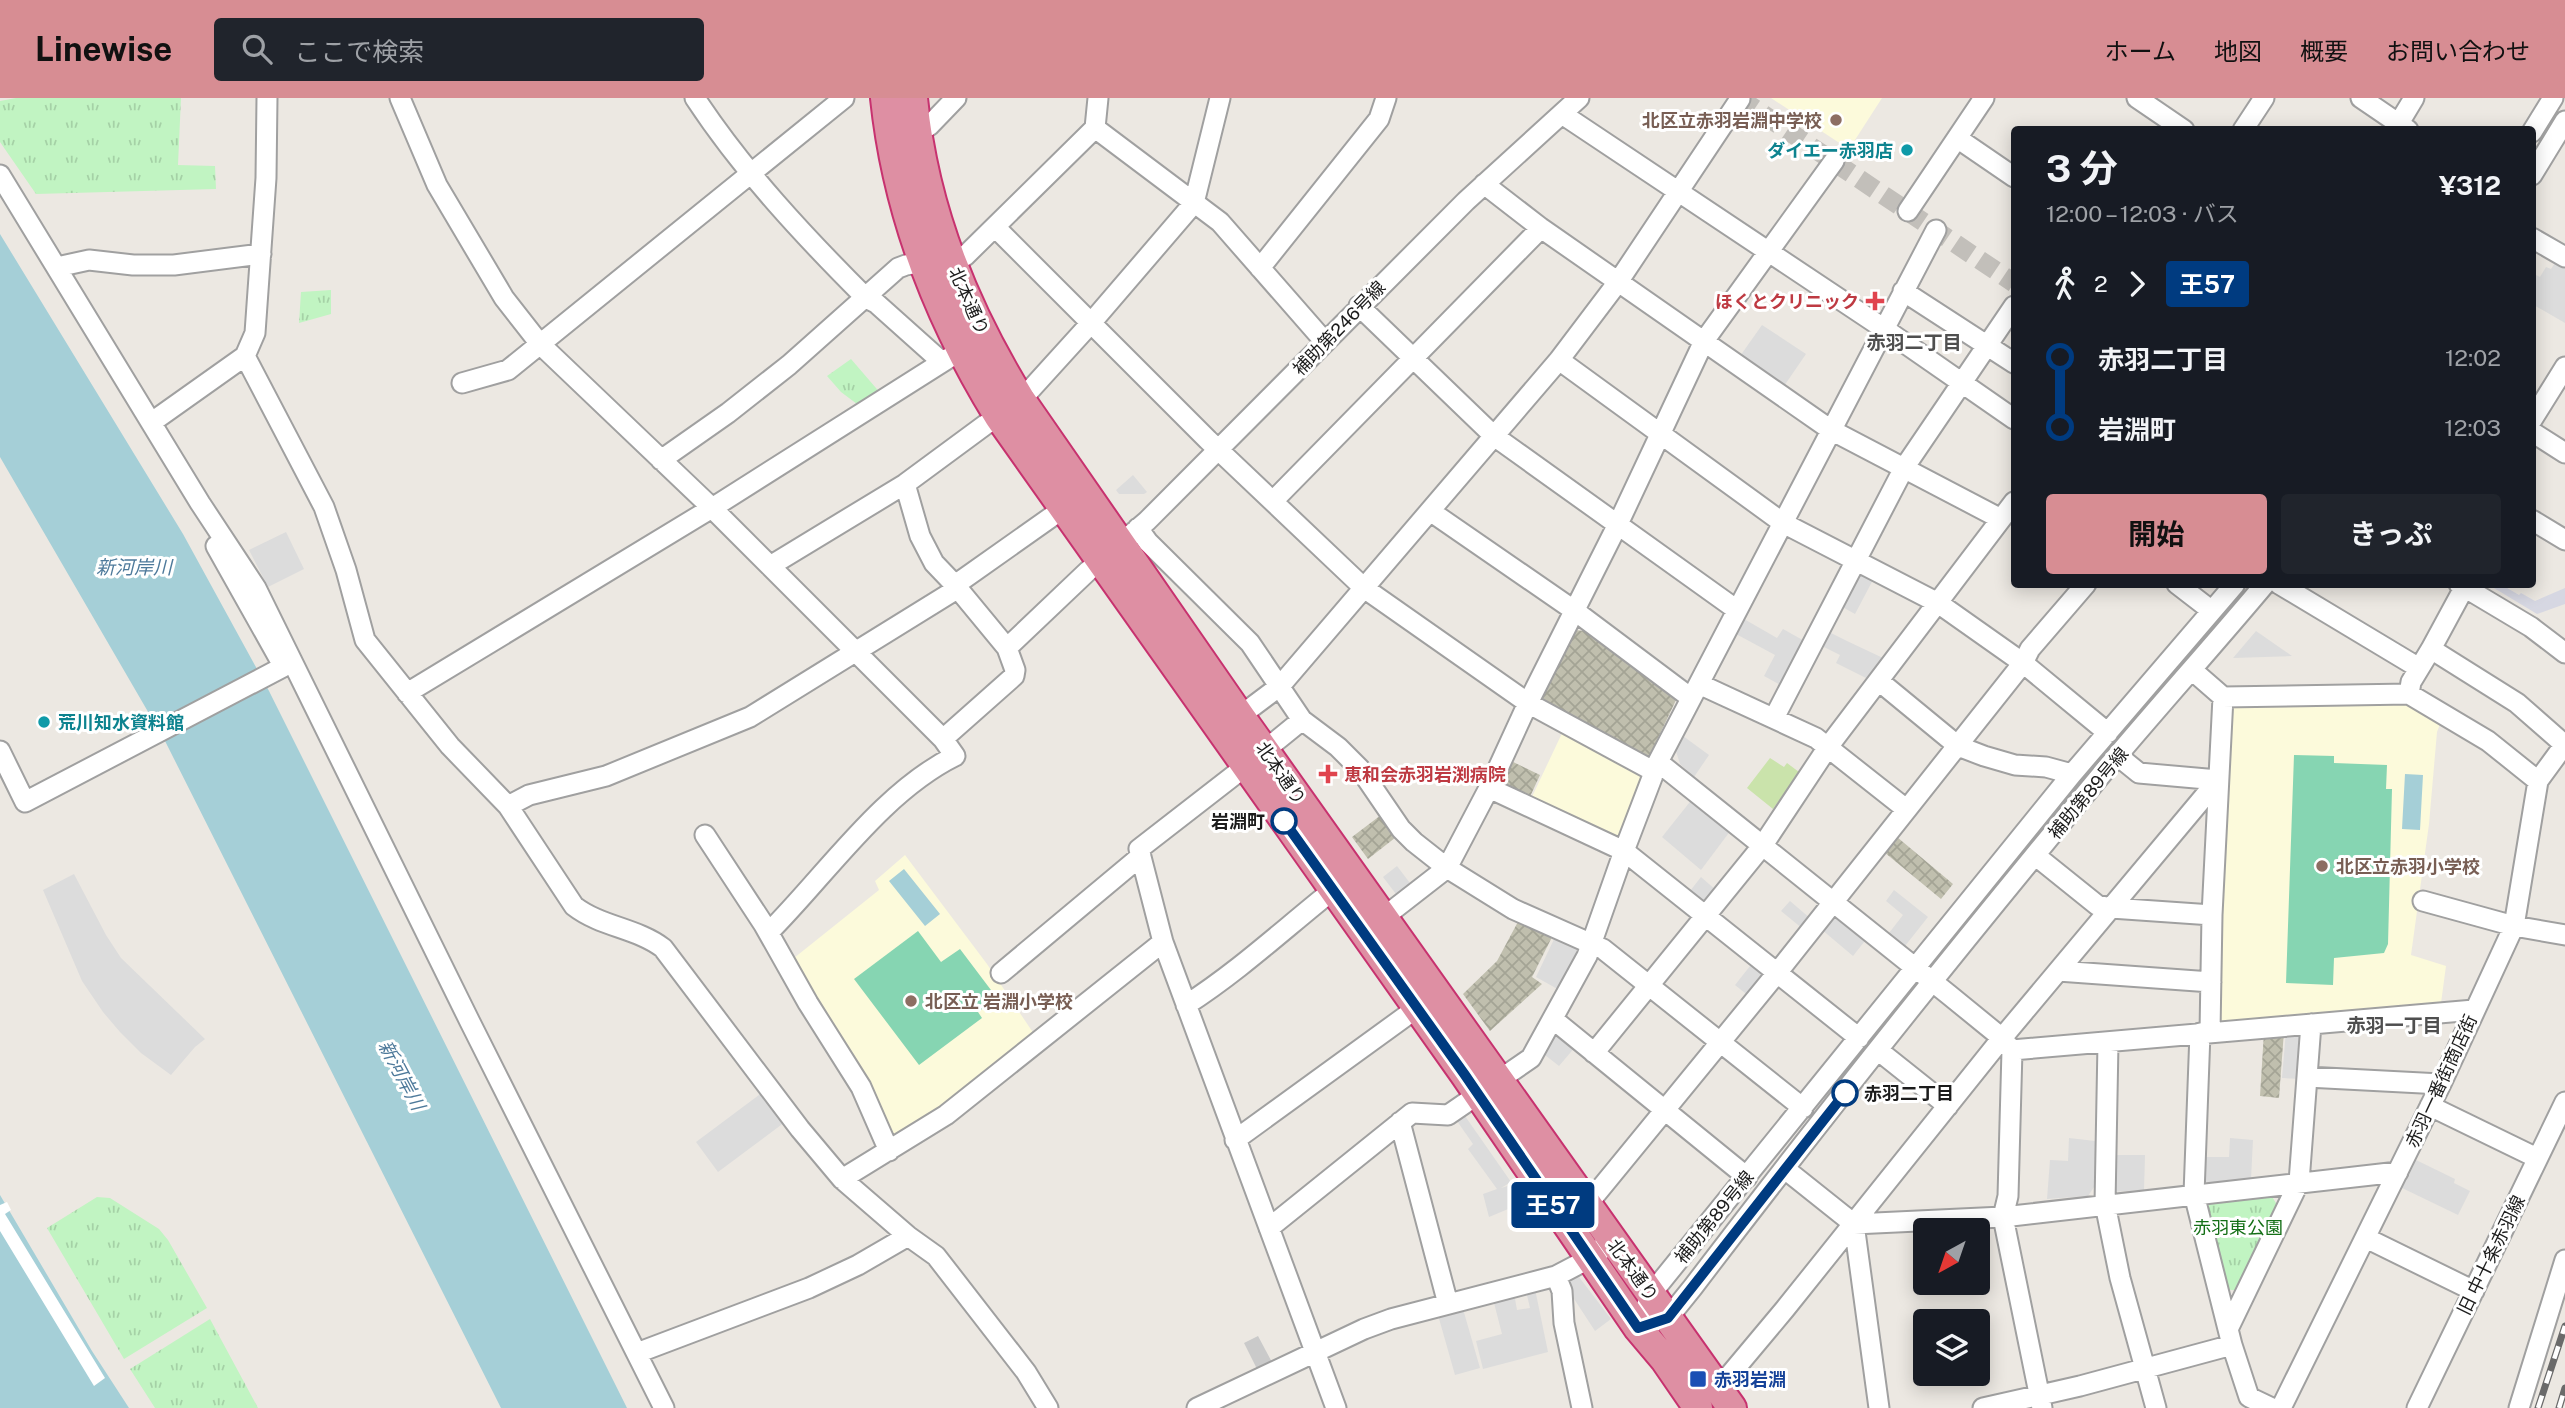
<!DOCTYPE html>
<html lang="ja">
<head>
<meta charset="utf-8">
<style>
  :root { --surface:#171b24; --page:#20242c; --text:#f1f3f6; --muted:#9ea1a6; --accent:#d78d93 }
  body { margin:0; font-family:"Public Sans","Noto Sans JP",sans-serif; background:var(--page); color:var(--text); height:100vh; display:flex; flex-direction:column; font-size:26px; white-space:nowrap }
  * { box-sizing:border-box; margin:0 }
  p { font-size:23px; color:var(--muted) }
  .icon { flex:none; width:38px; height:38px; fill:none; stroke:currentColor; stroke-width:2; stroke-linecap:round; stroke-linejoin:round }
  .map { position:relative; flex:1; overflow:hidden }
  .details { position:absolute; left:2011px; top:28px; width:525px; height:462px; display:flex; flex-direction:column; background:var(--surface); border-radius:7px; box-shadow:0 4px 18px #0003 }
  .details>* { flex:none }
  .badge { padding:0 14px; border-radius:5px; font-size:24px; line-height:46px }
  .needle { width:46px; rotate:220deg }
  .buttons { position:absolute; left:1913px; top:1120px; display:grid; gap:14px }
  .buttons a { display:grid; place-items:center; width:77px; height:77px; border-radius:7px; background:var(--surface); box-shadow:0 4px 18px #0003; font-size:35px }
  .map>.badge { position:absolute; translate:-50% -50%; box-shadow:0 0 0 4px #fff }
  .legs { display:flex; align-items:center; gap:10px; height:77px; padding:0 35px; font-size:23px }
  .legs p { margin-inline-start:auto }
  .overview { display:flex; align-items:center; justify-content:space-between; height:119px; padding:0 35px }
  h1 { font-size:38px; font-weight:700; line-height:52px }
  .primary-button { display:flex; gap:14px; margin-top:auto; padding:14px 35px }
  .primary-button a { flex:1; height:80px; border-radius:7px; background:var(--accent); color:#111; font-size:28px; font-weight:700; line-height:80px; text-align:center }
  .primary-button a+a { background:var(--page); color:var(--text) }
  ul { padding:0 35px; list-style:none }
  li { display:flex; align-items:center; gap:24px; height:70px; font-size:26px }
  li i { display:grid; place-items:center; width:10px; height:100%; margin:0 9px; background:currentColor }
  li i::after { content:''; width:18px; height:18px; margin:-9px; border:5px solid; border-radius:50%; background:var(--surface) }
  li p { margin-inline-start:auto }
  li:first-child i { background:linear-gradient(#0000 50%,currentColor 0) }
  li:last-child i { background:linear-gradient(currentColor 50%,#0000 0) }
  header { display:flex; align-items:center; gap:42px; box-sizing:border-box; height:98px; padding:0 35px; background:var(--accent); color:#111 }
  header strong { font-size:33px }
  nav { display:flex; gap:38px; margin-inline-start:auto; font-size:24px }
  .search { width:490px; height:63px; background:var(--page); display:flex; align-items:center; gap:18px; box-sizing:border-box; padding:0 24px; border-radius:7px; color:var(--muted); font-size:26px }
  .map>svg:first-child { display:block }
  .education { fill:#fcfadb }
  .religious { fill:#cacaca }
  .construction { fill:url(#construction-cross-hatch) }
  .park { fill:url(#park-tufts) }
  .garden { fill:#cae3ab }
  .pitch { fill:#86d5b2 }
  .parking { fill:#dcdcdc }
  .plaza { fill:#d6d7e2 }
  .water { fill:#a5cfd7 }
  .pier { fill:#fff }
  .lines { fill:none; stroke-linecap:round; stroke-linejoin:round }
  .minor-tunnel { stroke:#c2bfba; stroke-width:19; stroke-dasharray:19 10; stroke-linecap:butt }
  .minor-casing { stroke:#a0a0a0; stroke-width:23 }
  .highway-casing { stroke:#c7326f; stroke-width:32 }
  .minor { stroke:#fff; stroke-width:19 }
  .highway { stroke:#de8fa3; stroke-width:28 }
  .rail-casing { stroke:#6a6a6a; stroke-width:7 }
  .rail { stroke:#fff; stroke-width:4.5; stroke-dasharray:13; stroke-linecap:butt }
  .line-1-casing { stroke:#fff; stroke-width:16 }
  .line-1 { stroke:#003b80; stroke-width:10 }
  .education-dot { fill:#8d6e63; stroke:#fff; stroke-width:2.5 }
  .culture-dot { fill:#0f9aa8; stroke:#fff; stroke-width:2.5 }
  .health-dot { fill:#e0444e; stroke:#fff; stroke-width:2.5 }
  .stop-1-dot { fill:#fff; stroke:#003b80; stroke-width:3.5 }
  .transit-dot { fill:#1a4fb4; stroke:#fff; stroke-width:2.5 }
  .labels { text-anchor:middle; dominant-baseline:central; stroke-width:6; stroke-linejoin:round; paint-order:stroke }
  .education-label { font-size:18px; font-weight:bold; fill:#785e54; stroke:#fff; text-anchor:start }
  .culture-label { font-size:18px; font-weight:bold; fill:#0d838f; stroke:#fff; text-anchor:end }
  .street-label { font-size:18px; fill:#1c1c1c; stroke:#fff }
  .health-label { font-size:18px; font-weight:bold; fill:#be3a42; stroke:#fff; text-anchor:end }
  .stop-label { font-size:18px; font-weight:bold; fill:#1c1c1c; stroke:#fff; text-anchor:end }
  .park-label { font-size:18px; fill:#146f16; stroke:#fff }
  .transit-label { font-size:18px; font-weight:bold; fill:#164399; stroke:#fff; text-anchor:start }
  .neighbourhood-label { font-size:19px; font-weight:bold; fill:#4f4f4f; stroke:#fff }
  .water-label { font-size:19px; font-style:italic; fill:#4e7a9b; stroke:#fff }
</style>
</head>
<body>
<header>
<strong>Linewise</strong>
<div class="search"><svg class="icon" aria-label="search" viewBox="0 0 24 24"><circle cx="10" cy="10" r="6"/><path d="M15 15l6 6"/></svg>ここで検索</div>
<nav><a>ホーム</a><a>地図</a><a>概要</a><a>お問い合わせ</a></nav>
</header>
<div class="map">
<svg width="2565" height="1310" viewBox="0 0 2565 1310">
  <defs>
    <pattern id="construction-cross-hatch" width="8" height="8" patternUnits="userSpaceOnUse" patternTransform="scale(1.75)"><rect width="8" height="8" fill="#c0bfae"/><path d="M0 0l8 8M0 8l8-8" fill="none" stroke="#a4a495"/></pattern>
    <pattern id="park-tufts" width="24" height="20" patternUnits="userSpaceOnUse" patternTransform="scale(1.75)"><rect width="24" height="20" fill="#c1f4c2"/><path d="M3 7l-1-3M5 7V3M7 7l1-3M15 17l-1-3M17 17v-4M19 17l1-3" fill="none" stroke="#a5d1a6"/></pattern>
  </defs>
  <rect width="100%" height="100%" fill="#ece8e2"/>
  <path class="education" d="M1771,0H1882L1853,45L1841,46Z
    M2410,602L2442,621L2437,634L2429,726L2411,857L2446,868L2441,905L2223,927L2214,920L2227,611L2236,603Z
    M1564,631L1646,676L1617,745L1530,703Z
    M905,757L987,866L1036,939L894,1045L789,864L879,792L875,783Z"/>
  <path class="religious" d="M1258,1238L1273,1266L1258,1273L1244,1245Z"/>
  <path class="construction" d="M1574,532L1585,533L1673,596L1676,602L1650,657L1643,659L1544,607L1540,597Z
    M1507,661L1540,677L1528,703L1498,689Z
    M1385,714L1400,736L1368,761L1352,739Z
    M1897,739L1953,786L1941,801L1884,754Z
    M1520,820L1554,835L1532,879L1542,886L1490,933L1463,896L1497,863Z
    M2284,933L2279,1000L2260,998L2264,934Z"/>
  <path class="park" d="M16,0H181L178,67L215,68L216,91L36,96L0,44V3Z
    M331,192V216L299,225L301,194Z
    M851,261L882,297L861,309L841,294L827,278Z
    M2271,1097L2279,1110L2240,1193L2224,1191L2204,1113L2212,1103Z
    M97,1099L110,1100L159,1131L168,1142L207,1210L124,1261L47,1130Z
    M210,1221L258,1310H155L130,1271Z"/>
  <path class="garden" d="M1770,660L1784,669L1787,665L1799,674L1773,711L1747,690Z"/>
  <path class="pitch" d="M2294,657L2334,658V665L2387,667L2386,691H2392L2388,846L2384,855L2334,860L2333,887L2286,885Z
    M918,833L941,864L960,851L997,900L978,914L982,920L919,967L854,881Z"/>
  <path class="parking" d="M2555,165L2565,171V225L2532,206V179L2534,176L2540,179L2546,169L2551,171Z
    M1762,227L1806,256L1782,291L1738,261Z
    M1133,377L1147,394L1144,396H1119L1116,392Z
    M286,434L304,471L268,489L249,452Z
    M1863,474L1874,480L1855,516L1837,506L1853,477Z
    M1744,521L1777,540L1783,531L1808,545L1784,589L1764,578L1775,557L1736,536Z
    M1825,532L1847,543L1883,560L1866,580L1836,565L1840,557L1818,546Z
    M2256,533L2292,558L2233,560Z
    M1683,638L1709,657L1694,679L1680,666L1675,650Z
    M1693,700L1731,732L1701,772L1662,739Z
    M1397,768L1413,789L1399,800L1383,779Z
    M74,776L106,837L121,860L205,941L195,949L171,977L141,955L120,934L103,914L82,883L43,792Z
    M1701,779L1717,793L1708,803L1702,804L1690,793Z
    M1894,792L1928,819L1905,848L1889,835L1903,817L1886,803Z
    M1790,803L1811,821L1803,831L1781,813Z
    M1841,817L1868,839L1853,858L1821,831L1831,818Z
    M1556,837L1576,845L1582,854L1561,893L1536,879Z
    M1754,863L1767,878L1750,899L1735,887Z
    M2286,933L2304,937L2300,981L2282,980Z
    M1563,937L1576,948L1559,968L1545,957L1555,938Z
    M763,994L785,1024L718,1074L696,1044Z
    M1465,1018L1511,1084L1501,1090L1514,1086L1525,1104L1489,1119L1483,1096L1497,1091L1468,1051L1473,1046L1457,1023Z
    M2069,1040L2095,1043L2096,1086L2088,1098L2047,1101L2050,1062L2068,1063Z
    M2230,1040L2253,1042L2251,1081L2211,1088L2202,1080L2203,1059H2229Z
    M2113,1057H2145L2144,1092L2112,1094Z
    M2414,1061L2455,1081L2454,1085L2470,1093L2458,1117L2400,1089Z
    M1576,1175L1611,1221L1595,1233L1565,1187Z
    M1535,1191L1548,1254L1483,1271L1476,1243L1502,1236L1493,1201L1514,1195L1517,1212L1530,1210L1526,1193Z
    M1463,1211L1480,1270L1455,1277L1438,1217Z"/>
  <path class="plaza" d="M2489,487H2502L2519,497L2521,495L2535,503L2565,490V506L2537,516Z"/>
  <path class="water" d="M0,136L183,436L269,593L627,1310H501L165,643L0,359Z
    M2405,676L2423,677L2420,732L2402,731Z
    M904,771L940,816L925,828L889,783Z
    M0,1097L92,1253L129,1310H0Z"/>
  <path class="pier" d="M7,1104L11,1112L5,1116L105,1280L94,1288L0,1133V1107Z"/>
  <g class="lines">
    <path class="minor-tunnel" d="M1739,0L2014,185"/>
    <g class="minor-casing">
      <path id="minor" d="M400,0L437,87L504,200L540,246L712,410L943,641L955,658C882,694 826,777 769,834
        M695,0C743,73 805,139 866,200L876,205L942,264
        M2137,0L2184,32
        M2361,0L2408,32
        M1562,16L1883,230L2014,321
        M2399,25L2414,0
        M915,29L929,28L956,0
        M1095,30L1220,124L1325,244
        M2243,32L2264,0
        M2532,34L2553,0
        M1957,40L2014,79
        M0,77L200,405L256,490L470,924L664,1310
        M2532,77L2565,23
        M1484,86L1541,130L1831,332L2001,421
        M1908,113L1984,0
        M996,130L1208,342L1364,490L1528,605L1655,674
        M2532,140L2565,159
        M57,169L89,162L133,167H174L261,156
        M1260,170L1379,21L1386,0
        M1903,193L2014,265
        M1359,208L1494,338L1737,512
        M245,258L324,409L346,472L365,542L450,648L508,708L574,808C601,829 637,830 663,850L800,1031L842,1081L908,1138L936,1158L1026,1274L1048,1310
        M1559,262L1783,425L1938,505L2023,565L2108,635
        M462,285L508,272L844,0
        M1021,302L1091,225L1194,105L1220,0
        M2532,322L2565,269
        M152,324L245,258L255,235L266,80L267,0
        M2532,334L2565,355
        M661,362L728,315L789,267L898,170L906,167L965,158L1095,30L1098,0
        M905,386L920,438L934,465L955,487L1007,550
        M1273,403L1541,130
        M1430,413L1575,513L1691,600
        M2532,422L2565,442
        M1138,430L1148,444L1250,545L1302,622L1338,649L1360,671L1401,731L1414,744L1447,770L1513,811L1603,851L1803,1010
        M216,448L280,562
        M770,468L905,386L985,327L999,319
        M2177,486L2212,513
        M2279,486L2419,570
        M2459,486L2531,529L2565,555
        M2431,551L2517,605L2565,647
        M2192,572L2223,599L2409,596L2488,643L2538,683
        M1879,583L1958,648L1984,658L2015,667L2046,669L2072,676
        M1699,586L1816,640L1906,711
        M407,595L712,410L960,253
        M2409,596L2411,584L2431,551L2464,490
        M1240,618L1280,588L1559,262L1618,184L1740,1
        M1774,620L1904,370L2014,208
        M943,641L1014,578L1015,572L1007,550L1088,473L1147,423L1466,103L1579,0
        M1265,652L1302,622
        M0,653L25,704L283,569
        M2118,658L2139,675L2218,682
        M1658,664L1948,896L2002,940L2012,952L2474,912
        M1246,668L1139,751L1163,844L1336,1310
        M1489,690L1624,753L1859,940
        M508,708L529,697L606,678L750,619L952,494L955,487L1064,410
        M705,737L764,827L808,905L861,989L889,1053
        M2036,758L2097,807L2111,810L2212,817
        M2423,803L2514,828L2565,837
        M1384,819L1447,770L1489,690L1528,605L1618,426L1704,243L1834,63
        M2058,873L2211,884
        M1001,875L1141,758
        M1186,907C1239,873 1284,831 1333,792
        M1554,922L1747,1079
        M2210,934L2212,817L2223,599
        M2200,935L2194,1096L2232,1247L2249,1299L2272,1310
        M2108,945L2105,1106L2120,1180L2156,1310
        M2012,952L2008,1098L2003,1119L2042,1310
        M1879,953L1948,1008
        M1594,955L1763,747L1828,649L2014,404
        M2307,979L2441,986
        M2430,1008L2537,1060
        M1400,1024L1448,1206
        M1235,1042L1417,910
        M1785,1071L1854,1126L2003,1119L2398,1074
        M842,1081L946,1017L1163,844
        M1587,1107L1777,875L2023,565L2030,551L2086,486
        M1854,1126L1879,1310
        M1269,1130L1412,1015L1448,1017L1531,960L1587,858L1624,753L1658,664L1936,132
        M2366,1140L2474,1193
        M1556,1178L1562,1193L1564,1225L1582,1310
        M1656,1223L1668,1220L1693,1189C1826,1014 1965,841 2106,671C2158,609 2213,548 2265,486
        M2229,1229L2299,1084L2311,926
        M1638,1230L1651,1196L2072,676L2235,486
        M637,1255L809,1190L858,1167L908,1138
        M1718,1291L1785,1211L2002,940L2218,682
        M1197,1310L1364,1231L1391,1221L1556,1178L1598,1156L1605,1146V1133
        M1983,1310L2080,1288L2232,1247
        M2281,1310L2441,986L2514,828L2538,683L2565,646
        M2417,1310L2565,1004
        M2519,1310L2565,1162"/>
    </g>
    <g class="highway-casing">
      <path id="highway" d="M885,0C897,115 939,222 999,319L1465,977L1638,1230L1665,1262L1698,1310
        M913,0C923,108 964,210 1021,302L1240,618L1732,1310"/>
    </g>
    <use href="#minor" class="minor"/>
    <use href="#highway" class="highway"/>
    <g class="rail-casing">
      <path id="rail" d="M2538,1310L2565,1228
        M2559,1310L2565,1290"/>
    </g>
    <use href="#rail" class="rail"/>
  </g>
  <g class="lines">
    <g class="line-1-casing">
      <path id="line-1" d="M1284,723L1465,977L1638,1230L1668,1220L1845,995"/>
    </g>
    <use href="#line-1" class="line-1"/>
  </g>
  <g class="education-dot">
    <circle cx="1836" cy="22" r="7"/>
    <circle cx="2322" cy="768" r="7"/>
    <circle cx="911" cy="903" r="7"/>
  </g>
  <g class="culture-dot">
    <circle cx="1907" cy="52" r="7"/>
    <circle cx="44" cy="624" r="7"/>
  </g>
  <g class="health-dot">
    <path d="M1871.5 192.5h7v7h7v7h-7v7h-7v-7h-7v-7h7z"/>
    <path d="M1324.5 665.5h7v7h7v7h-7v7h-7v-7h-7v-7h7z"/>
  </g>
  <g class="stop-1-dot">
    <circle cx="1284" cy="723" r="12"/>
    <circle cx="1845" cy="995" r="12"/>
  </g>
  <rect class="transit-dot" x="1689" y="1272" width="18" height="18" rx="3.5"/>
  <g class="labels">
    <g class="education-label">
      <text x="1822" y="22" text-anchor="end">北区立赤羽岩淵中学校</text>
      <text x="2336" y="768">北区立赤羽小学校</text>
      <text x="925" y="903">北区立 岩淵小学校</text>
    </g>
    <g class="culture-label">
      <text x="1893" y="52">ダイエー赤羽店</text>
      <text x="58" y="624" text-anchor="start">荒川知水資料館</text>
    </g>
    <g class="street-label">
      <text transform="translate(969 203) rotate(66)">北本通り</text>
      <text transform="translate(1339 230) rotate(-46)">補助第246号線</text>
      <text transform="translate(1281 675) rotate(55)">北本通り</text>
      <text transform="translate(2088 695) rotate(-50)">補助第89号線</text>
      <text transform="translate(2441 983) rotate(-65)">赤羽一番街商店街</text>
      <text transform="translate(1714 1119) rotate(-51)">補助第89号線</text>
      <text transform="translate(2491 1157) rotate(-64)">旧 中十条赤羽線</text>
      <text transform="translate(1633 1172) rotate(54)">北本通り</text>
    </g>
    <g class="health-label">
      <text x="1859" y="203">ほくとクリニック</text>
      <text x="1344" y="676" text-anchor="start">恵和会赤羽岩渕病院</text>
    </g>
    <g class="stop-label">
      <text x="1265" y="723">岩淵町</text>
      <text x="1864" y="995" text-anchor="start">赤羽二丁目</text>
    </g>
    <g class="park-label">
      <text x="2238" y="1129">赤羽東公園</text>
    </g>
    <g class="transit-label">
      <text x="1714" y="1281">赤羽岩淵</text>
    </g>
    <g class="neighbourhood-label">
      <text x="1914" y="244">赤羽二丁目</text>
      <text x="2394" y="927">赤羽一丁目</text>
    </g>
    <g class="water-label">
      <text x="134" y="469">新河岸川</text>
      <text transform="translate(402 977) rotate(62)">新河岸川</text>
    </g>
  </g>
</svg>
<div class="buttons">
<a><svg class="needle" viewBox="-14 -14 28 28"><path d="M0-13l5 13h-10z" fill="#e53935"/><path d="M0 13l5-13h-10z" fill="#9ea1a6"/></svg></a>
<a><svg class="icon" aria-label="layers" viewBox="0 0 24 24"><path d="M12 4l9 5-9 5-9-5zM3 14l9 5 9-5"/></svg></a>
</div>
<b class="badge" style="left:1553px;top:1107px;background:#003b80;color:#fff">王57</b>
<section class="details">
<div class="overview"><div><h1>3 分</h1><p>12:00 – 12:03 · バス</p></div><b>¥312</b></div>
<div class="legs"><svg class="icon" aria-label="walk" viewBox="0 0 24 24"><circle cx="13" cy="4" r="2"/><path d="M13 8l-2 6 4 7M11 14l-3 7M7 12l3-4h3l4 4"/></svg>2<svg class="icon" aria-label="forward" viewBox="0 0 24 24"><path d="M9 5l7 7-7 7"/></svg><b class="badge" style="background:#003b80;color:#fff">王57</b></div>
<ul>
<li><i style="color:#003b80"></i><b>赤羽二丁目</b><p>12:02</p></li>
<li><i style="color:#003b80"></i><b>岩淵町</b><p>12:03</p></li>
</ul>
<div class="primary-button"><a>開始</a><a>きっぷ</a></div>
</section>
</div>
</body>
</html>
